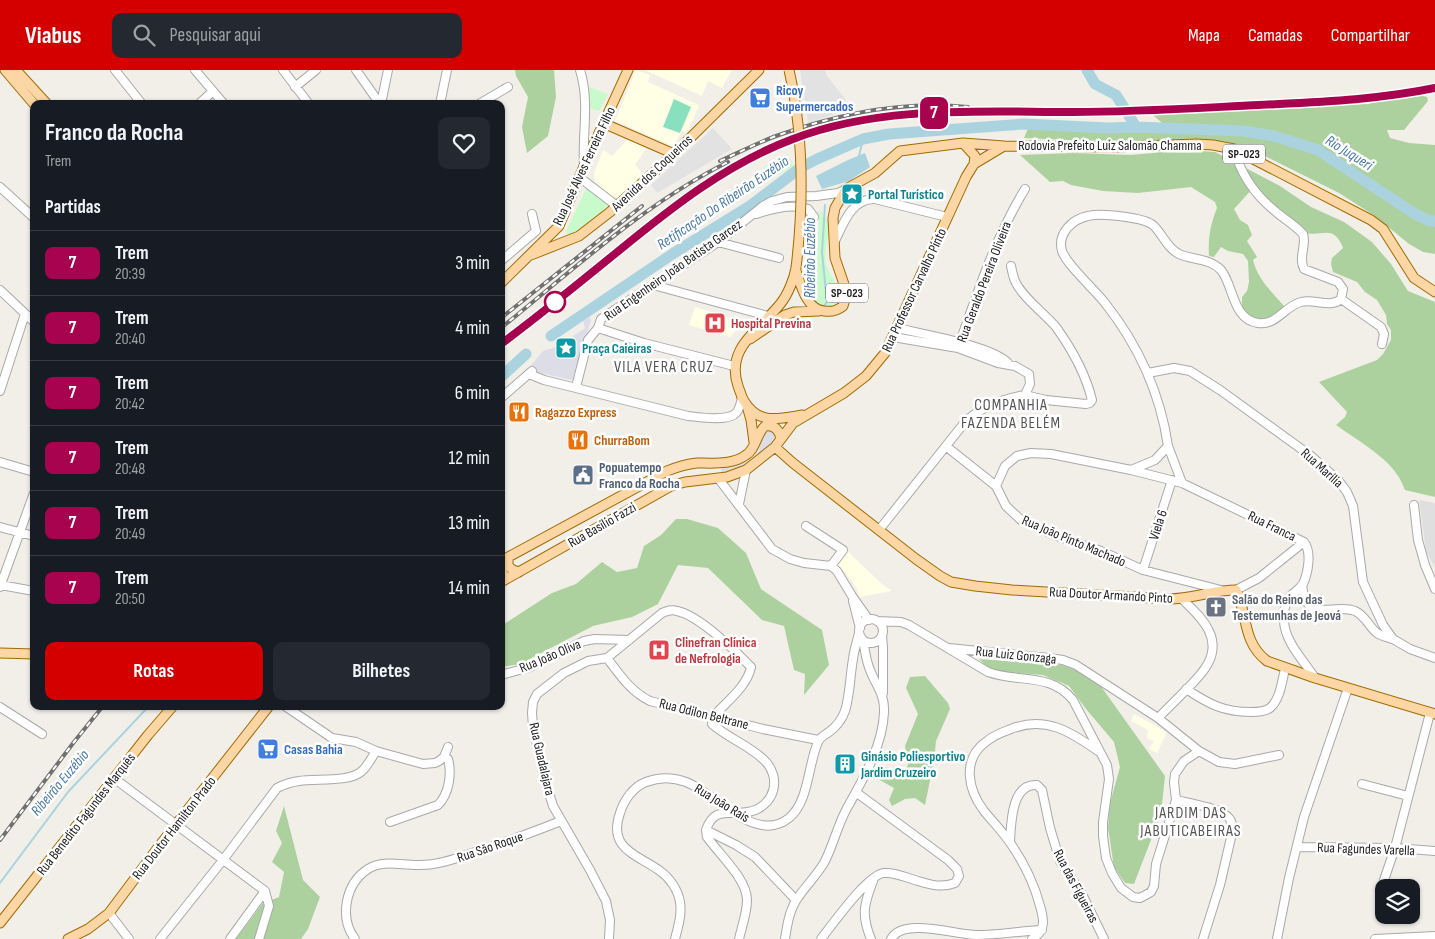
<!DOCTYPE html>
<html lang="pt">
<head>
<meta charset="utf-8">
<style>
  :root { --surface:#171b24; --page:#242831; --text:#f1f3f6; --muted:#9ea1a6; --line:#363941; --accent:#d40000 }
  body { margin:0; font-family:"Sofia Sans Condensed",sans-serif; background:var(--page); color:var(--text); height:100vh; display:flex; flex-direction:column; font-size:19px; white-space:nowrap }
  * { box-sizing:border-box; margin:0 }
  p { font-size:16px; color:var(--muted) }
  .icon { flex:none; width:28px; height:28px; fill:none; stroke:currentColor; stroke-width:2; stroke-linecap:round; stroke-linejoin:round }
  .map { position:relative; flex:1; overflow:hidden }
  .sheet { position:absolute; left:30px; top:30px; width:475px; height:610px; display:flex; flex-direction:column; background:var(--surface); border-radius:10px; box-shadow:0 1px 4px #0004 }
  .sheet>* { flex:none }
  .badge { padding:0 10px; border-radius:8px; font-size:18px; line-height:32px }
  .tools { position:absolute; left:1375px; top:809px; display:grid; gap:10px }
  .tools a { display:grid; place-items:center; width:45px; height:45px; border-radius:10px; background:var(--surface); box-shadow:0 1px 4px #0004; font-size:25px }
  .map>.badge { position:absolute; translate:-50% -50%; box-shadow:0 0 0 2px #fff }
  h2 { padding:0 15px; font-size:19px; line-height:45px }
  .round { display:grid; place-items:center; flex:none; width:52px; height:52px; border-radius:10px; background:var(--page) }
  .head { display:flex; align-items:center; justify-content:space-between; height:85px; padding:0 15px }
  h1 { font-size:24px; font-weight:700; line-height:38px }
  .primary-button { display:flex; gap:10px; margin-top:auto; padding:10px 15px }
  .primary-button a { flex:1; height:58px; border-radius:10px; background:var(--accent); color:#fff; font-size:20px; font-weight:700; line-height:58px; text-align:center }
  .primary-button a+a { background:var(--page); color:var(--text) }
  ul { padding:0; list-style:none }
  li { display:flex; align-items:center; gap:15px; height:65px; padding:0 15px; border-top:1px solid var(--line) }
  li div { flex:1 }
  li b { display:block; font-size:19px }
  li em { font-style:normal }
  li .badge { min-width:55px; font-weight:700; text-align:center }
  header { display:flex; align-items:center; gap:30px; box-sizing:border-box; height:70px; padding:0 25px; background:var(--accent); color:#fff }
  header strong { font-size:24px }
  nav { display:flex; gap:28px; margin-inline-start:auto; font-size:18px }
  .search { width:350px; height:45px; background:var(--page); display:flex; align-items:center; gap:12px; box-sizing:border-box; padding:0 18px; border-radius:10px; color:var(--muted); font-size:19px }
  .map>svg:first-child { display:block }
  .residential { fill:#e0dfdf }
  .education { fill:#ffffe5 }
  .forest { fill:#add19e }
  .park { fill:#c8facc }
  .pitch { fill:#88e0be }
  .parking { fill:#e2e2e2 }
  .plaza { fill:#dddde8 }
  .water { fill:#aad3df }
  .lines { fill:none; stroke-linecap:round; stroke-linejoin:round }
  .stream { stroke:#aad3df; stroke-width:2 }
  .river { stroke:#aad3df; stroke-width:11 }
  .minor-casing { stroke:#a9a9a9; stroke-width:10 }
  .major-casing { stroke:#a06b00; stroke-width:11 }
  .minor { stroke:#fff; stroke-width:8 }
  .major { stroke:#fcd6a4; stroke-width:9 }
  .rail-casing { stroke:#707070; stroke-width:4 }
  .rail { stroke:#fff; stroke-width:2; stroke-dasharray:5.5; stroke-linecap:butt }
  .major-bridge-casing { stroke:#a06b00; stroke-width:11; stroke-linecap:butt }
  .major-bridge { stroke:#fcd6a4; stroke-width:9 }
  .line-casing { stroke:#fff; stroke-width:11 }
  .line { stroke:#a8034f; stroke-width:8 }
  .stop-dot { fill:#fff; stroke:#a8034f; stroke-width:2.5 }
  .labels { text-anchor:middle; dominant-baseline:central; stroke-width:5; stroke-linejoin:round; paint-order:stroke }
  .shield { fill:#fff; stroke:#646464; stroke-width:1 }
  .shield-label { font-size:12px; font-weight:bold; fill:#222 }
  .shop-label { font-size:14px; font-weight:bold; fill:#366cbe; stroke:#fff; text-anchor:start }
  .street-label { font-size:14px; fill:#222; stroke:#fff }
  .culture-label { font-size:14px; font-weight:bold; fill:#0d838f; stroke:#fff; text-anchor:start }
  .health-label { font-size:14px; font-weight:bold; fill:#be3a42; stroke:#fff; text-anchor:start }
  .food-label { font-size:14px; font-weight:bold; fill:#c56008; stroke:#fff; text-anchor:start }
  .service-label { font-size:14px; font-weight:bold; fill:#4e5e75; stroke:#fff; text-anchor:start }
  .worship-label { font-size:14px; font-weight:bold; fill:#5b616d; stroke:#fff; text-anchor:start }
  .water-label { font-size:15px; font-style:italic; fill:#4a7aab; stroke:#fff }
  .quarter-label { font-size:16px; letter-spacing:1px; fill:#555; stroke:#fff }
</style>
</head>
<body>
<header>
<strong>Viabus</strong>
<div class="search"><svg class="icon" aria-label="search" viewBox="0 0 24 24"><circle cx="10" cy="10" r="6"/><path d="M15 15l6 6"/></svg>Pesquisar aqui</div>
<nav><a>Mapa</a><a>Camadas</a><a>Compartilhar</a></nav>
</header>
<div class="map">
<svg width="1435" height="869" viewBox="0 0 1435 869">
  <rect width="100%" height="100%" fill="#f2efe9"/>
  <path class="residential" d="M1419,430L1435,433V498L1426,481Z"/>
  <path class="education" d="M636,0L650,5L648,12L699,35L687,63L682,61L673,76L615,51Z
    M645,0H732L722,18L708,11L702,26Z
    M628,69L646,78L635,95L644,105L616,130L595,112L594,103L603,80L612,86Z
    M695,237L740,251V256L730,267L689,255Z
    M846,480L882,514L892,521L859,527L857,519L852,511L838,495Z
    M1134,644L1167,662L1157,683L1149,679L1154,671L1147,668L1148,660L1131,651Z"/>
  <path class="forest" d="M515,0H554L556,27L548,66L527,83L522,57L528,27L516,6Z
    M1415,24L1427,27L1428,31L1404,60H1387L1390,68L1409,73L1435,75V184L1423,182L1409,174L1375,146L1339,123L1251,79L1222,71H1090L1024,68L1029,56L1109,61L1166,60V56L1149,42L1368,34Z
    M1185,80L1215,82L1280,116L1311,137L1344,152L1372,172L1391,194L1408,221L1435,232V427L1405,420C1403,416 1401,410 1398,406C1387,387 1354,368 1336,355L1345,347L1347,342L1319,312L1377,290L1383,284L1391,270V260L1387,254L1386,245L1377,230L1365,222L1357,212L1333,202L1331,194L1332,188L1343,178C1333,152 1320,169 1304,162C1287,154 1268,131 1254,117L1234,139L1240,150L1248,155L1252,165L1247,171L1257,187L1253,190C1258,210 1273,223 1286,238L1266,252L1252,250L1242,240V227L1247,221L1249,212L1248,191L1243,184L1228,181L1221,177L1214,187L1209,186C1208,169 1210,155 1217,138L1215,132L1191,117L1138,123L1103,121L1071,115L1063,111L1050,112L1020,85L1073,83L1131,85Z
    M676,449H687L718,458L746,483L761,519L822,560L829,595L804,625L805,604L794,600L784,556L762,550L708,498L678,495L658,534L632,547L593,556L520,594L501,597V556L552,523L576,514L602,492L617,502L637,498L644,476L661,465Z
    M979,589L1062,595L1078,601L1100,615L1165,706L1161,744L1134,814L1125,813L1114,797L1108,758L1110,733L1120,697L1114,672L1086,639L1069,616L1043,605L1000,602L986,596Z
    M925,606L948,633L950,639L936,671L934,691L925,735L915,728L905,729L892,736L889,730L894,718L878,709L877,702L886,697L903,703L908,695L905,676L918,644L906,618L910,607Z
    M284,736L303,810L320,827L308,859L301,869H236L262,834L279,827L284,802L272,792L282,773L276,761Z"/>
  <path class="park" d="M589,17L608,24L600,40H594L590,36Z
    M777,88L791,89L793,96L762,115L764,111L763,98Z
    M587,117L613,137L575,165L569,166L566,161Z
    M818,141L822,142L830,155C828,167 824,182 826,194C830,211 862,239 821,237L815,232L814,228L819,149Z"/>
  <path class="pitch" d="M674,29L691,37L680,63L663,57Z"/>
  <path class="parking" d="M800,0H825L827,6L846,30L841,42L808,53Z
    M713,58L732,79L657,123L651,115Z"/>
  <path class="plaza" d="M590,247L591,251L572,310L527,300L543,281L559,276L585,258L583,251Z
    M770,359L775,363L776,369L757,388L742,398L723,403L721,401V398L751,391L759,381L763,362Z"/>
  <path class="water" d="M865,83L870,97L849,111L822,119L816,106L848,90Z"/>
  <g class="lines">
    <path class="stream" d="M859,86L863,69
      M823,237L827,232L822,182L825,135
      M0,813L68,722L149,636"/>
    <path class="river" d="M1087,0L1095,14L1116,25L1136,57
      M551,266L674,183L750,136L800,98L817,89L863,69L889,64L1024,54L1109,58L1136,57L1243,61L1274,66L1318,80L1415,144L1430,151H1435
      M501,307L526,284"/>
    <g class="minor-casing">
      <path id="minor" d="M115,0L142,34
        M195,0L224,34
        M283,0L309,34
        M356,0L380,34
        M580,0C590,32 582,63 584,96
        M295,17L316,0
        M199,34L213,21
        M381,34L388,0
        M440,34L447,0
        M479,34L508,17
        M579,107L617,136
        M0,117L34,148
        M756,144C771,139 792,133 808,139L814,147
        M835,171C843,154 852,128 875,129L947,147
        M718,172L779,188
        M501,191L536,161L532,144
        M1011,196C1012,201 1013,206 1015,211C1022,227 1044,243 1056,257C1071,278 1086,305 1092,330L1090,333L1086,334L1046,330L1025,325
        M653,215L768,246
        M0,220L34,252
        M1341,229L1381,257L1384,264L1382,274
        M598,258L644,273L734,296
        M897,258C922,264 993,276 1008,293
        M958,278C977,224 995,168 1025,119
        M1148,303L1174,298L1190,301L1220,320L1311,386L1338,410L1347,422L1353,436L1363,512L1383,555L1393,569L1410,579L1435,588
        M529,304L544,310L688,346C699,347 728,352 736,343C740,339 741,332 742,327
        M576,317L588,270L598,258L601,249L718,172L763,136L772,131L787,127L816,126L838,123L846,119
        M0,321L25,244
        M501,328L532,301
        M1168,376L1182,413
        M947,377L996,416L1006,436L1021,450L1057,466L1101,481L1143,500L1221,520
        M0,392L34,402
        M1131,400L1182,413L1304,472C1312,482 1308,503 1303,514C1301,517 1298,519 1295,522C1286,528 1283,540 1284,550C1284,571 1304,591 1315,608
        M718,408L772,479L790,489L804,493L831,496L837,501L852,526L869,550
        M996,416L1005,396L1017,386L1031,383L1051,384L1131,400L1155,390L1168,376C1160,322 1139,276 1105,233C1095,220 1066,194 1062,181C1057,163 1073,149 1088,146C1101,143 1145,147 1154,156C1163,165 1167,178 1179,184C1192,190 1210,188 1221,200C1234,216 1232,249 1258,253C1276,256 1285,236 1301,232C1314,228 1330,239 1341,229L1343,219L1338,212L1304,199C1298,187 1307,175 1303,164C1295,155 1284,149 1275,141C1254,124 1241,105 1234,79
        M739,434L746,400
        M1414,435L1418,470L1425,495L1435,519
        M806,456L843,480L831,496
        M0,457L34,466
        M879,460L965,352C982,336 1002,329 1025,325L1030,314L1029,304L1015,296L998,293L958,278L893,267
        M1143,500L1172,410
        M0,515L34,521
        M1302,515C1306,556 1334,532 1355,541C1365,545 1369,557 1377,563C1381,566 1387,567 1392,569
        M0,517L34,423
        M1236,520L1259,508L1304,472
        M853,531L860,558
        M859 561a12 12 0 1 1 24 0a12 12 0 1 1-24 0Z
        M877,551L901,552L909,555L988,602C1018,613 1050,602 1073,630L1107,695L1109,709L1103,752V766L1106,788L1112,803L1121,818L1133,827L1140,828L1151,822L1154,816L1156,794L1176,730L1174,712L1175,704L1184,691L1199,681
        M882,565L883,578V623
        M949,578L1049,588L1063,590L1076,595L1158,648L1199,681L1219,692L1235,694L1279,685
        M607,588C619,604 631,622 650,631L763,659L818,670
        M501,605L530,597L584,571L595,569L629,570
        M1186,619C1209,634 1223,642 1251,642C1257,642 1265,642 1270,638C1280,630 1282,611 1285,599
        M285,636L332,668L356,672L376,681L423,694L435,693L439,691L444,687L448,677
        M0,637L42,664
        M1158,648C1167,639 1176,630 1185,621C1201,605 1221,586 1209,561C1203,548 1192,539 1182,529
        M115,709L265,821
        M1362,714L1408,726
        M1176,730C1189,733 1221,738 1229,748C1232,751 1232,755 1233,759L1220,815L1203,869
        M390,752L438,735C449,724 452,704 448,689L444,687
        M706,760L707,767C719,784 747,809 747,830C747,843 742,856 739,869
        M1010,772C1011,755 1011,713 1037,715L1042,720L1050,758L1060,791L1082,824L1104,869
        M1297,777L1395,778L1435,781
        M1384,810L1395,778L1430,643
        M109,843L129,869
        M160,869L223,790L277,718C285,714 291,712 299,711C316,708 351,713 363,700C368,695 372,687 376,681
        M230,869L265,821
        M259,869L269,836L265,821
        M355,869C339,848 345,814 368,799C383,789 403,796 420,795C439,795 457,788 475,782C504,773 533,762 561,751
        M609,869L610,850L606,831L590,800L553,736L545,710L533,657L532,643L533,632L537,624L564,603L588,591L607,588L662,543C667,541 672,539 677,541C698,545 736,581 751,597C747,617 726,632 713,647L712,654C728,668 748,675 763,689C783,707 775,737 748,742C739,744 726,741 717,745C711,748 708,754 706,760L736,775L755,787L796,830
        M675,869C678,857 682,845 680,832C678,820 670,808 660,801C639,785 607,780 620,743C624,730 633,717 646,712C659,707 673,707 686,712C715,723 756,775 789,748C809,732 808,694 818,672C820,667 825,665 829,662C836,657 842,649 845,641C850,625 850,606 853,589C854,580 857,572 859,563
        M785,869C787,856 789,841 797,829C805,817 816,806 824,793C833,776 837,757 846,740C862,711 883,676 884,642C885,624 876,616 870,600C866,591 865,580 863,570
        M821,869C832,855 868,804 884,803C896,802 907,808 918,811C931,815 942,818 955,813L959,806L957,799L948,790L857,723
        M871,869C861,845 864,834 873,811
        M891,869C903,847 956,865 976,865C998,865 1020,861 1042,860
        M1032,869C1046,861 1044,849 1040,836C1034,813 1024,793 1011,774C1003,762 993,752 984,741C968,720 961,689 987,671C994,665 1003,662 1011,659C1045,645 1071,662 1098,681
        M1277,869L1289,808L1304,747L1348,618
        M1375,869L1435,866"/>
    </g>
    <g class="major-casing">
      <path id="major" d="M5,0L34,34
        M16,0L47,34
        M603,53L674,84
        M963,73L975,86L974,94
        M531,185L579,166L610,142L674,84L759,0
        M796,198C794,209 788,224 781,233C760,260 725,277 738,316C740,321 741,326 744,331C759,355 778,349 802,345
        M796,201C801,215 806,239 824,241C832,242 837,241 843,236L847,223L835,188L833,148L835,138L846,119L875,103L900,81L963,73L1004,76L1113,77L1197,74L1213,75L1234,79L1371,150L1383,159L1414,208L1435,222
        M501,213L559,156L584,96L628,0
        M750,269L785,245L794,242L819,241
        M747,336L751,350L754,372
        M775,377L793,393L916,489L940,506L951,512L975,516L1012,520L1169,529C1192,529 1213,520 1236,520C1248,545 1242,572 1267,591L1315,608L1435,644
        M508,487V496L513,500L519,502
        M501,491L667,401C677,397 687,394 697,393C713,393 733,395 746,385C756,379 756,364 765,356C774,354 779,360 781,368
        M501,501L504,505V510
        M501,512L671,416L685,412L727,407L746,400L775,377L793,353L844,323L866,306L885,283L966,107L974,94L1004,76
        M0,583L34,584
        M0,853L148,665L173,636
        M68,869L88,859L109,843L160,775L269,636"/>
    </g>
    <use href="#minor" class="minor"/>
    <use href="#major" class="major"/>
    <g class="rail-casing">
      <path id="rail" d="M720,91C738,83 757,73 776,66C837,44 903,30 968,37
        M501,248L642,136
        M501,258C574,199 644,134 728,92
        M501,274C541,243 580,212 620,180C674,136 727,94 793,69C878,37 973,42 1063,42C1128,42 1194,39 1259,35C1318,32 1377,30 1435,18
        M0,770L74,672L103,636"/>
    </g>
    <use href="#rail" class="rail"/>
    <g class="major-bridge-casing">
      <path id="major-bridge" d="M789,0C804,66 804,131 796,198"/>
    </g>
    <use href="#major-bridge" class="major-bridge"/>
  </g>
  <g class="lines">
    <g class="line-casing">
      <path id="line" d="M501,274C540,245 578,214 616,183C671,138 726,94 793,69C881,35 980,42 1073,42C1135,42 1197,38 1259,35C1318,32 1377,30 1435,18"/>
    </g>
    <use href="#line" class="line"/>
  </g>
  <defs>
    <g id="supermarket-square" transform="scale(1.125)"><rect x="-9" y="-9" width="18" height="18" rx="4" fill="#3f7fe0" stroke="#fff"/><path d="M-6-5.5h2.5l.6 2H6L4.5 2H-2.5L-4.4-4H-6ZM-1.5 3.2a1.3 1.3 0 1 0 .1 0ZM3 3.2a1.3 1.3 0 1 0 .1 0Z" fill="#fff"/></g>
    <g id="sight-square" transform="scale(1.125)"><rect x="-9" y="-9" width="18" height="18" rx="4" fill="#0f9aa8" stroke="#fff"/><path d="M0-6L1.8-2.2L6-1.7L2.9 1.2L3.7 5.4L0 3.3L-3.7 5.4L-2.9 1.2L-6-1.7L-1.8-2.2Z" fill="#fff"/></g>
    <g id="hospital-square" transform="scale(1.125)"><rect x="-9" y="-9" width="18" height="18" rx="4" fill="#e0444e" stroke="#fff"/><path d="M-5-5h3v3.5h4V-5h3V5h-3V1.5h-4V5h-3Z" fill="#fff"/></g>
    <g id="restaurant-square" transform="scale(1.125)"><rect x="-9" y="-9" width="18" height="18" rx="4" fill="#e8710a" stroke="#fff"/><path d="M-5-6h1v4h1v-4h1v4h1v-4h1v5L-1.5 .5V6h-2V.5L-5-1ZM5-6V6H3V1.5H1.5Q1.5-4 5-6Z" fill="#fff"/></g>
    <g id="civic-square" transform="scale(1.125)"><rect x="-9" y="-9" width="18" height="18" rx="4" fill="#5c6f8a" stroke="#fff"/><path d="M-.6-6.5H3V-4.5H.6V-3L4-1V1h2V6H-6V1h2V-1L-.6-3ZM-1.2 2.5V6h2.4V2.5Z" fill="#fff"/></g>
    <g id="church-square" transform="scale(1.125)"><rect x="-9" y="-9" width="18" height="18" rx="4" fill="#6b7280" stroke="#fff"/><path d="M-1.2-6h2.4v3.5h3.3v2.4h-3.3V6h-2.4V-.1h-3.3v-2.4h3.3Z" fill="#fff"/></g>
    <g id="building-square" transform="scale(1.125)"><rect x="-9" y="-9" width="18" height="18" rx="4" fill="#0f9aa8" stroke="#fff"/><path d="M-4-6H4V6H1V3H-1V6H-4ZM-2.5-4.3h1.7v1.8h-1.7ZM.8-4.3h1.7v1.8H.8ZM-2.5-1h1.7V.8h-1.7ZM.8-1h1.7V.8H.8Z" fill="#fff"/></g>
  </defs>
  <g fill-rule="evenodd">
    <use href="#supermarket-square" x="760" y="28"/>
    <use href="#sight-square" x="852" y="124"/>
    <use href="#hospital-square" x="715" y="253"/>
    <use href="#sight-square" x="566" y="278"/>
    <use href="#restaurant-square" x="519" y="342"/>
    <use href="#restaurant-square" x="578" y="370"/>
    <use href="#civic-square" x="583" y="405"/>
    <use href="#church-square" x="1216" y="537"/>
    <use href="#hospital-square" x="659" y="580"/>
    <use href="#supermarket-square" x="268" y="679"/>
    <use href="#building-square" x="845" y="694"/>
  </g>
  <circle class="stop-dot" cx="555" cy="232" r="10"/>
  <g class="labels">
    <g class="shield">
      <rect x="1223" y="74.5" width="42" height="19" rx="4"/>
      <rect x="826" y="213.5" width="42" height="19" rx="4"/>
    </g>
    <g class="shield-label">
      <text x="1244" y="84">SP-023</text>
      <text x="847" y="223">SP-023</text>
    </g>
    <g class="shop-label">
      <text x="776" y="20">Ricoy<tspan x="776" dy="16">Supermercados</tspan></text>
      <text x="284" y="679">Casas Bahia</text>
    </g>
    <g class="street-label">
      <text x="1110" y="75">Rodovia Prefeito Luiz Salomão Chamma</text>
      <text transform="translate(584 96) rotate(-65)">Rua José Alves Ferreira Filho</text>
      <text transform="translate(652 103) rotate(-43)">Avenida dos Coqueiros</text>
      <text transform="translate(673 200) rotate(-35)">Rua Engenheiro João Batista Garcez</text>
      <text transform="translate(984 212) rotate(-69)">Rua Geraldo Pereira Oliveira</text>
      <text transform="translate(914 220) rotate(-65)">Rua Professor Carvalho Pinto</text>
      <text transform="translate(1322 398) rotate(42)">Rua Marília</text>
      <text transform="translate(602 455) rotate(-30)">Rua Basílio Fazzi</text>
      <text transform="translate(1158 455) rotate(-72)">Viela 6</text>
      <text transform="translate(1272 456) rotate(26)">Rua Franca</text>
      <text transform="translate(1074 471) rotate(23)">Rua João Pinto Machado</text>
      <text transform="translate(1111 525) rotate(3)">Rua Doutor Armando Pinto</text>
      <text transform="translate(1016 585) rotate(6)">Rua Luiz Gonzaga</text>
      <text transform="translate(550 586) rotate(-23)">Rua João Oliva</text>
      <text transform="translate(704 644) rotate(14)">Rua Odilon Beltrane</text>
      <text transform="translate(542 689) rotate(77)">Rua Guadalajara</text>
      <text transform="translate(722 733) rotate(31)">Rua João Rais</text>
      <text transform="translate(86 744) rotate(-52)">Rua Benedito Fagundes Marquês</text>
      <text transform="translate(174 758) rotate(-52)">Rua Doutor Hamilton Prado</text>
      <text transform="translate(490 777) rotate(-19)">Rua São Roque</text>
      <text transform="translate(1366 779) rotate(2)">Rua Fagundes Varella</text>
      <text transform="translate(1076 816) rotate(62)">Rua das Figueiras</text>
    </g>
    <g class="culture-label">
      <text x="868" y="124">Portal Turístico</text>
      <text x="582" y="278">Praça Caieiras</text>
      <text x="861" y="686">Ginásio Poliesportivo<tspan x="861" dy="16">Jardim Cruzeiro</tspan></text>
    </g>
    <g class="health-label">
      <text x="731" y="253">Hospital Previna</text>
      <text x="675" y="572">Clinefran Clínica<tspan x="675" dy="16">de Nefrologia</tspan></text>
    </g>
    <g class="food-label">
      <text x="535" y="342">Ragazzo Express</text>
      <text x="594" y="370">ChurraBom</text>
    </g>
    <g class="service-label">
      <text x="599" y="397">Popuatempo<tspan x="599" dy="16">Franco da Rocha</tspan></text>
    </g>
    <g class="worship-label">
      <text x="1232" y="529">Salão do Reino das<tspan x="1232" dy="16">Testemunhas de Jeová</tspan></text>
    </g>
    <g class="water-label">
      <text transform="translate(1349 83) rotate(32)">Rio Juqueri</text>
      <text transform="translate(723 133) rotate(-34)">Retificação Do Ribeirão Euzébio</text>
      <text transform="translate(810 188) rotate(-90)">Ribeirão Euzébio</text>
      <text transform="translate(60 713) rotate(-50)">Ribeirão Euzébio</text>
    </g>
    <g class="quarter-label">
      <text x="664" y="297">VILA VERA CRUZ</text>
      <text x="1011" y="335">COMPANHIA<tspan x="1011" dy="18">FAZENDA BELÉM</tspan></text>
      <text x="1191" y="743">JARDIM DAS<tspan x="1191" dy="18">JABUTICABEIRAS</tspan></text>
    </g>
  </g>
</svg>
<div class="tools">
<a><svg class="icon" aria-label="layers" viewBox="0 0 24 24"><path d="M12 4l9 5-9 5-9-5zM3 14l9 5 9-5"/></svg></a>
</div>
<b class="badge" style="left:934px;top:43px;background:#a8034f;color:#fff">7</b>
<section class="sheet">
<div class="head"><div><h1>Franco da Rocha</h1><p>Trem</p></div><a class="round"><svg class="icon" aria-label="heart" viewBox="0 0 24 24"><path d="M12 20l-8-8c-3-5 5-10 8-4 3-6 11-1 8 4z"/></svg></a></div>
<h2>Partidas</h2>
<ul>
<li><span class="badge" style="background:#a8034f;color:#fff">7</span><div><b>Trem</b><p>20:39</p></div><em>3 min</em></li>
<li><span class="badge" style="background:#a8034f;color:#fff">7</span><div><b>Trem</b><p>20:40</p></div><em>4 min</em></li>
<li><span class="badge" style="background:#a8034f;color:#fff">7</span><div><b>Trem</b><p>20:42</p></div><em>6 min</em></li>
<li><span class="badge" style="background:#a8034f;color:#fff">7</span><div><b>Trem</b><p>20:48</p></div><em>12 min</em></li>
<li><span class="badge" style="background:#a8034f;color:#fff">7</span><div><b>Trem</b><p>20:49</p></div><em>13 min</em></li>
<li><span class="badge" style="background:#a8034f;color:#fff">7</span><div><b>Trem</b><p>20:50</p></div><em>14 min</em></li>
</ul>
<div class="primary-button"><a>Rotas</a><a>Bilhetes</a></div>
</section>
</div>
</body>
</html>
